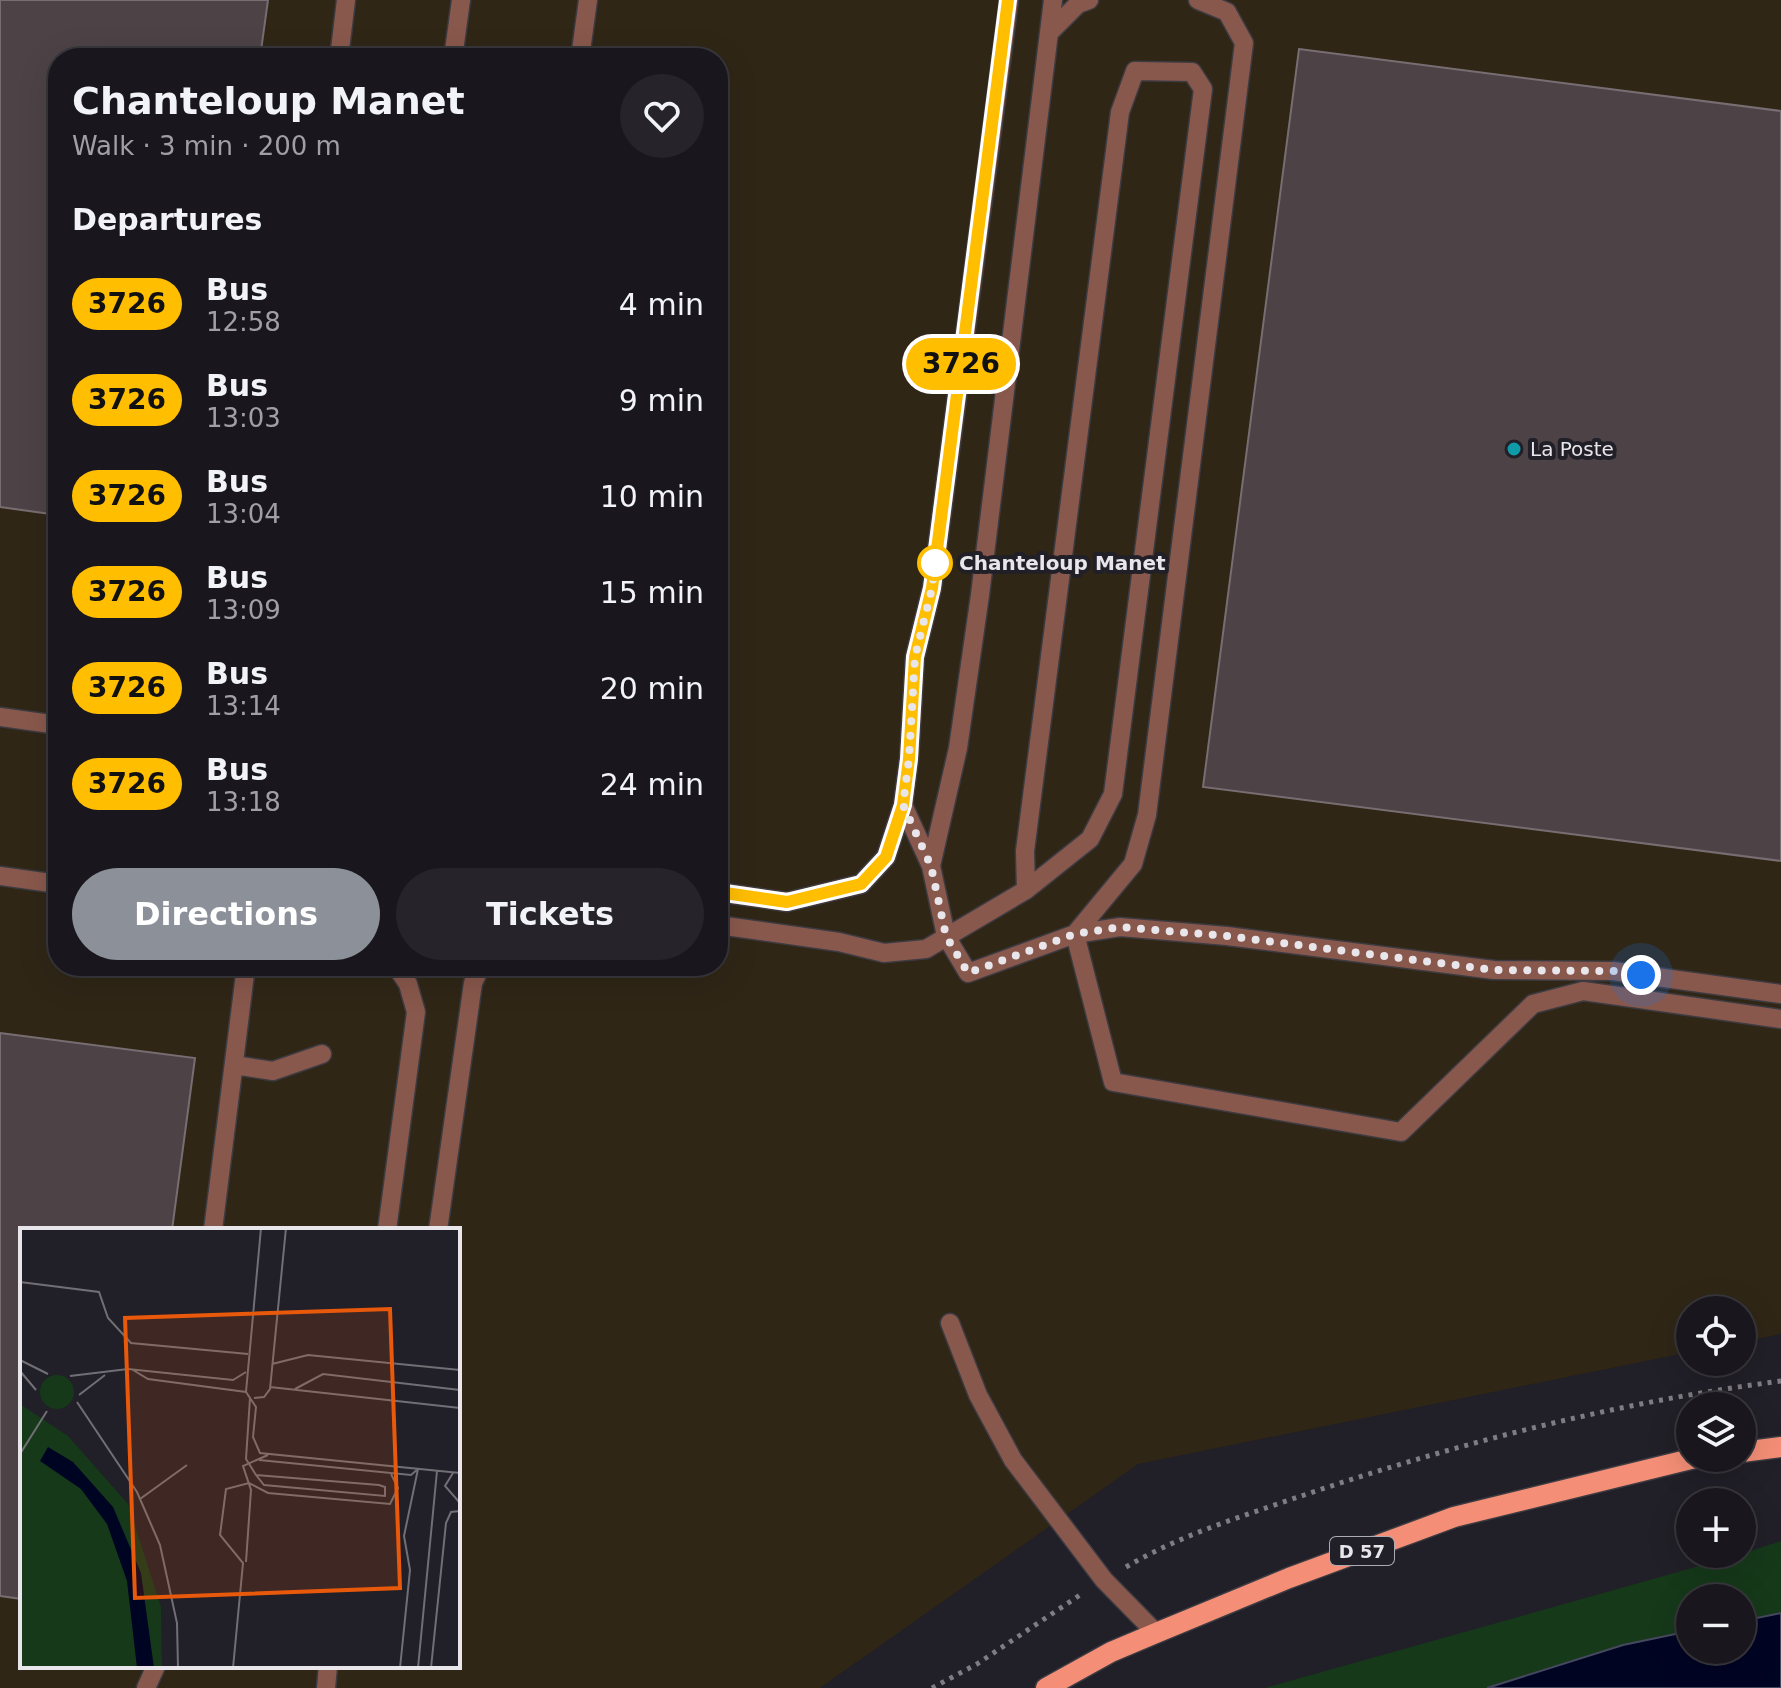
<!DOCTYPE html>
<html lang="en">
<head>
<meta charset="utf-8">
<style>
  :root { --surface:#19171d; --page:#26242a; --text:#f1f3f6; --muted:#9f9fa4; --line:#37363b; --accent:#8c9099 }
  body { margin:0; font-family:"DejaVu Sans",sans-serif; background:var(--page); color:var(--text); height:100vh; display:flex; flex-direction:column; font-size:30px; white-space:nowrap }
  * { box-sizing:border-box; margin:0 }
  p { font-size:26px; color:var(--muted) }
  .icon { flex:none; width:44px; height:44px; fill:none; stroke:currentColor; stroke-width:2; stroke-linecap:round; stroke-linejoin:round }
  .map { position:relative; flex:1; overflow:hidden }
  .drawer { position:absolute; left:48px; top:48px; width:680px; height:928px; display:flex; flex-direction:column; background:var(--surface); border-radius:32px; box-shadow:0 8px 32px #0002,0 0 0 2px var(--line) }
  .drawer>* { flex:none }
  .badge { padding:0 16px; border-radius:26px; font-size:28px; line-height:52px }
  .tools { position:absolute; left:1676px; top:1296px; display:grid; gap:16px }
  .tools a { display:grid; place-items:center; width:80px; height:80px; border-radius:50%; background:var(--surface); box-shadow:0 8px 32px #0002,0 0 0 2px var(--line); font-size:40px }
  .you { position:absolute; width:40px; height:40px; margin:-20px; border:6px solid #fff; border-radius:50%; background:#1a73e8; box-shadow:0 0 0 12px #1a73e833 }
  .map>.badge { position:absolute; translate:-50% -50%; box-shadow:0 0 0 4px #fff }
  h2 { padding:0 24px; font-size:30px; line-height:72px }
  .round { display:grid; place-items:center; flex:none; width:84px; height:84px; border-radius:42px; background:var(--page) }
  .summary { display:flex; align-items:center; justify-content:space-between; height:136px; padding:0 24px }
  h1 { font-size:38px; font-weight:700; line-height:60px }
  .button { display:flex; gap:16px; margin-top:auto; padding:16px 24px }
  .button a { flex:1; height:92px; border-radius:48px; background:var(--accent); color:#fff; font-size:32px; font-weight:700; line-height:92px; text-align:center }
  .button a+a { background:var(--page); color:var(--text) }
  ul { padding:0; list-style:none }
  li { display:flex; align-items:center; gap:24px; height:96px; padding:0 24px }
  li div { flex:1 }
  li b { display:block; font-size:30px }
  li em { font-style:normal }
  li .badge { min-width:88px; font-weight:700; text-align:center }
  .map>svg:first-child { display:block }
  .industrial { fill:#2f2616; fill-rule:evenodd }
  .green { fill:#16391a; fill-rule:evenodd }
  .water { fill:#000423; stroke:#46485f; stroke-width:2 }
  .building { fill:#4d4346; stroke:#786d71; stroke-width:2 }
  .lines { fill:none; stroke-linecap:round; stroke-linejoin:round }
  .service-casing { stroke:#3d3b42; stroke-width:21 }
  .primary-casing { stroke:#3d3b42; stroke-width:23 }
  .path { stroke:#7f7d83; stroke-width:5; stroke-dasharray:4 6; stroke-linecap:butt }
  .service { stroke:#89584c; stroke-width:18 }
  .primary { stroke:#f48e76; stroke-width:20 }
  .line-casing { stroke:#fff; stroke-width:18 }
  .line { stroke:#ffbe00; stroke-width:12 }
  .walk { stroke:#e8e6eb; stroke-width:8; stroke-dasharray:0 14.4 }
  .culture-dot { fill:#0f9aa8; stroke:#211f27; stroke-width:3 }
  .stop-dot { fill:#fff; stroke:#ffbe00; stroke-width:4 }
  .labels { text-anchor:middle; dominant-baseline:central; stroke-width:8; stroke-linejoin:round; paint-order:stroke }
  .shield { fill:#211f27; stroke:#acaab0; stroke-width:2 }
  .shield-label { font-size:18px; font-weight:bold; fill:#e8e6eb }
  .poi-label { font-size:20px; fill:#e8e6eb; stroke:#211f27; text-anchor:start }
  .stop-label { font-size:20px; font-weight:bold; fill:#e8e6eb; stroke:#211f27; text-anchor:start }
  .inset-road { fill:none; stroke:#716f75; stroke-width:2 }
  .view { fill:#e8590c; fill-opacity:0.15; stroke:#e8590c; stroke-width:4 }
  .inset-edge { fill:none; stroke:#e8e6eb; stroke-width:4 }
</style>
</head>
<body>
<div class="map">
<svg width="1781" height="1688" viewBox="0 0 1781 1688">
  <rect width="100%" height="100%" fill="#211f27"/>
  <path class="industrial" d="M0,0H1781V1334L1742,1342V1310H1690V1352L1138,1464L820,1688H0ZM58,58H718V966H58ZM22,1230H458V1666H22Z"/>
  <path class="green" d="M1781,1541V1688H1265L1742,1554ZM1690,1598H1742V1650H1690Z"/>
  <path class="water" d="M1781,1613V1688H1487L1623,1645L1690,1631V1650H1742V1621Z"/>
  <path class="building" d="M0,0H268L260,58H58V515L0,507Z
    M1299,49L1781,111V861L1203,787Z
    M0,1033L195,1058L172,1230H22V1599L0,1596Z"/>
  <g class="lines">
    <g class="service-casing">
      <path id="service" d="M1198,0L1227,12L1244,43L1147,815L1133,864L1075,934L1113,1082L1401,1132L1533,1004L1583,991L1781,1019
        M1049,33L1078,4L1089,0
        M339,58L346,0
        M453,58L461,0
        M580,58L588,0
        M0,717L58,725
        M903,805L931,866L946,936L968,973L1075,934L1120,927L1227,936L1494,970L1613,971L1781,994
        M931,866L958,748L980,595L1053,0
        M0,876L58,884
        M718,892L787,902L861,884L886,857L903,805L909,759L915,657L932,588L1009,0
        M718,925L839,942L884,953L926,949L1026,890L1090,839L1113,794L1203,89L1192,72L1135,71L1120,112L1025,851L1026,890
        M234,1065L273,1071L322,1054
        M213,1230L246,966
        M387,1230L416,1012L408,984L396,966
        M438,1230L473,983L481,966
        M950,1323L978,1395L1013,1460L1104,1580L1156,1633
        M146,1688L156,1666
        M326,1688L328,1666"/>
    </g>
    <g class="primary-casing">
      <path id="primary" d="M1742,1452L1781,1447
        M1046,1688L1111,1652L1156,1633L1289,1578L1454,1517L1695,1458"/>
    </g>
    <path class="path" d="M1126,1567C1182,1534 1246,1515 1307,1494C1462,1442 1619,1402 1781,1381
      M932,1688L977,1664L1080,1595"/>
    <use href="#service" class="service"/>
    <use href="#primary" class="primary"/>
  </g>
  <g class="lines">
    <g class="line-casing">
      <path id="line" d="M718,892L787,902L861,884L886,857L903,805L909,759L915,657L932,588L1008,0"/>
    </g>
    <use href="#line" class="line"/>
    <path class="walk" d="M935,563L936,557L932,588L915,657L909,759L903,805L931,866L946,936L968,973L1075,934L1120,927L1227,936L1494,970L1613,971L1641,975"/>
  </g>
  <circle class="culture-dot" cx="1514" cy="449" r="8"/>
  <circle class="stop-dot" cx="935" cy="563" r="16"/>
  <g class="labels">
    <rect class="shield" x="1330" y="1537" width="64" height="28" rx="6"/>
    <g class="shield-label">
      <text x="1362" y="1551">D 57</text>
    </g>
    <g class="poi-label">
      <text x="1530" y="449">La Poste</text>
    </g>
    <g class="stop-label">
      <text x="959" y="563">Chanteloup Manet</text>
    </g>
  </g>
  <g transform="translate(20 1228)">
    <rect width="440" height="440" fill="#211f27"/>
    <path d="M20 164a17 17 0 1 1 34 0a17 17 0 1 1-34 0ZM0,176L48,208L108,276L141,379L142,440H0Z" fill="#16391a"/>
    <path d="M28,219L53,234L93,279L121,345L134,440H117L107,353L87,296L61,261L20,233Z" fill="#000423"/>
    <path class="inset-road" d="M0,54L79,64L88,90L111,115L228,126M0,132L28,146M252,136L288,127L440,142M113,142L128,151L226,164L236,179L233,209L240,225L440,245M0,143L16,162M50,148L108,141L213,152L226,144M250,159L440,180M275,161L303,146L440,162M226,164L241,0M59,167L85,147M230,170L226,231L236,247L244,257L365,268V259L359,257L236,247M234,170L244,169L250,161L266,0M57,174L117,264L140,317L157,395L158,440M0,226L27,183M239,232L391,247L398,241M433,245L425,258L440,275M120,271L167,237M226,334L231,262L223,238L248,227M213,440L223,335L200,307L206,261L229,255L248,265L370,276L378,260L371,246M380,440L390,342L384,308L398,241M398,440L417,243M411,440L426,295L431,284L440,283"/>
    <path class="view" d="M370,81L380,360L115,370L105,90Z"/>
    <rect width="440" height="440" class="inset-edge"/>
  </g>
</svg>
<div class="tools">
<a><svg class="icon" aria-label="locate" viewBox="0 0 24 24"><circle cx="12" cy="12" r="6"/><path d="M12 2v4M12 18v4M2 12h4M18 12h4"/></svg></a>
<a><svg class="icon" aria-label="layers" viewBox="0 0 24 24"><path d="M12 4l9 5-9 5-9-5zM3 14l9 5 9-5"/></svg></a>
<a>+</a>
<a>−</a>
</div>
<div class="you" style="left:1641px;top:975px"></div>
<b class="badge" style="left:961px;top:364px;background:#ffbe00;color:#111">3726</b>
<section class="drawer">
<div class="summary"><div><h1>Chanteloup Manet</h1><p>Walk · 3 min · 200 m</p></div><a class="round"><svg class="icon" aria-label="heart" viewBox="0 0 24 24"><path d="M12 20l-8-8c-3-5 5-10 8-4 3-6 11-1 8 4z"/></svg></a></div>
<h2>Departures</h2>
<ul>
<li><span class="badge" style="background:#ffbe00;color:#111">3726</span><div><b>Bus</b><p>12:58</p></div><em>4 min</em></li>
<li><span class="badge" style="background:#ffbe00;color:#111">3726</span><div><b>Bus</b><p>13:03</p></div><em>9 min</em></li>
<li><span class="badge" style="background:#ffbe00;color:#111">3726</span><div><b>Bus</b><p>13:04</p></div><em>10 min</em></li>
<li><span class="badge" style="background:#ffbe00;color:#111">3726</span><div><b>Bus</b><p>13:09</p></div><em>15 min</em></li>
<li><span class="badge" style="background:#ffbe00;color:#111">3726</span><div><b>Bus</b><p>13:14</p></div><em>20 min</em></li>
<li><span class="badge" style="background:#ffbe00;color:#111">3726</span><div><b>Bus</b><p>13:18</p></div><em>24 min</em></li>
</ul>
<div class="button"><a>Directions</a><a>Tickets</a></div>
</section>
</div>
</body>
</html>
